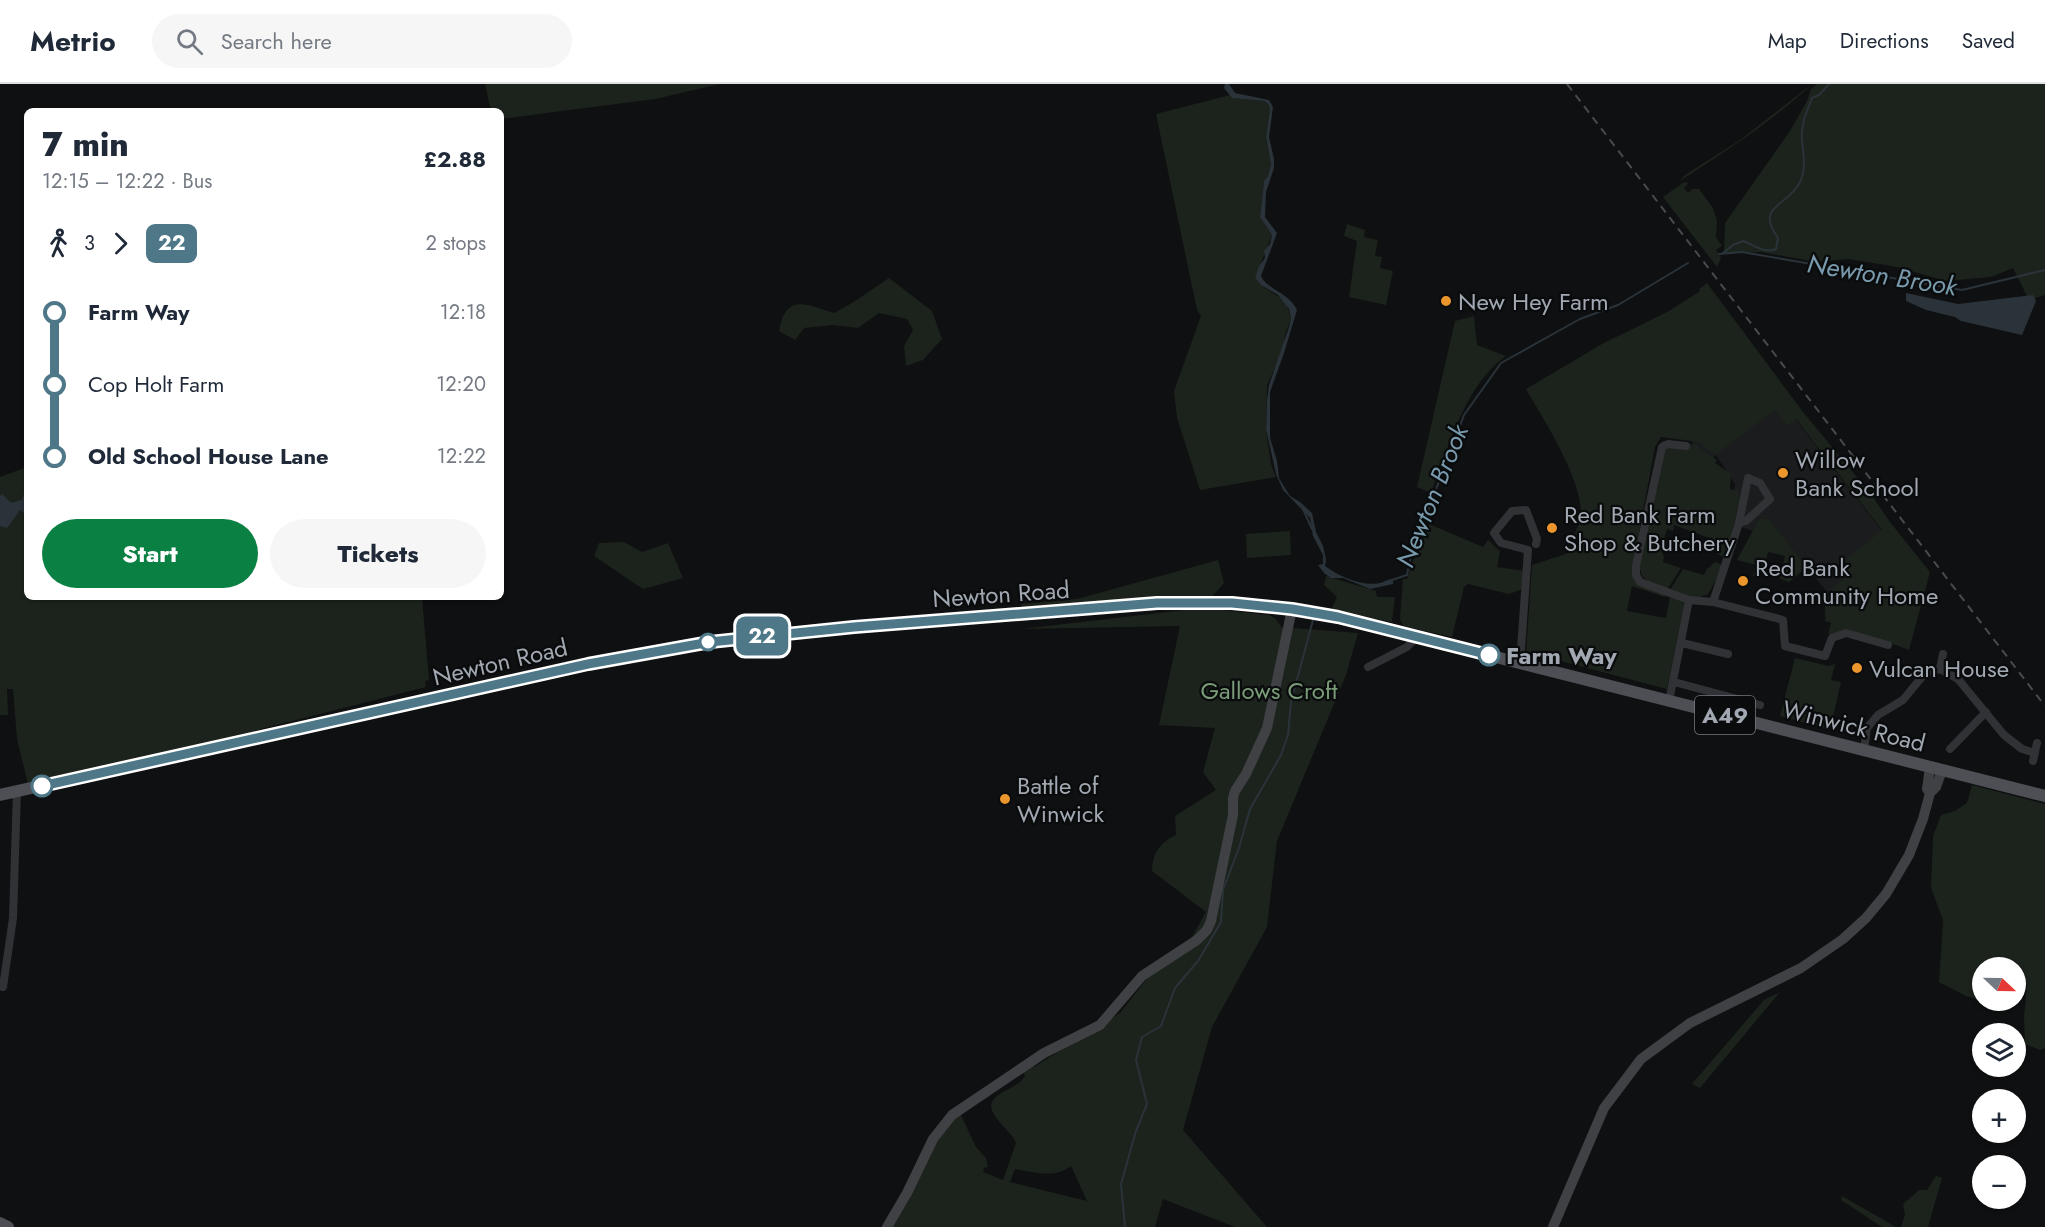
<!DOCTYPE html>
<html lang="en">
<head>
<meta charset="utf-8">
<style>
  :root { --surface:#fff; --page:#f6f6f7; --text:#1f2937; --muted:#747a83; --line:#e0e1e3; --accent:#0b8043 }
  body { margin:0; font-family:Jost,sans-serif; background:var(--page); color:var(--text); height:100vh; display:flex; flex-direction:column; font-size:22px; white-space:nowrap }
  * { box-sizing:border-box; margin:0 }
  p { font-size:20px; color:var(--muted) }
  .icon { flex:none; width:33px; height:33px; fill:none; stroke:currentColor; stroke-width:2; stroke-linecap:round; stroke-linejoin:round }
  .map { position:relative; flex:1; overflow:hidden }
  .panel { position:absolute; left:24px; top:24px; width:480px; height:492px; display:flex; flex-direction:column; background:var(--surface); border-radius:9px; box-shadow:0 2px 4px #0004 }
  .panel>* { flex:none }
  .badge { padding:0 12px; border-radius:9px; font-size:21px; line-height:39px }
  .needle { width:39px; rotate:112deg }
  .controls { position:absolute; left:1972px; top:873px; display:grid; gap:12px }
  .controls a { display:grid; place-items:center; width:54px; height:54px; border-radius:50%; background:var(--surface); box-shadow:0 2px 4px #0004; font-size:30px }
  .map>.badge { position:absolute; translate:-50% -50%; box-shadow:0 0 0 3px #fff }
  .legs { display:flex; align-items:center; gap:9px; height:66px; padding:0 18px; font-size:20px }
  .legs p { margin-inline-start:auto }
  .headline { display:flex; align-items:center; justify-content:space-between; height:102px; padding:0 18px }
  h1 { font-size:33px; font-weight:800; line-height:45px }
  .cta { display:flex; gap:12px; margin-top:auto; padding:12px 18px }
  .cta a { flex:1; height:69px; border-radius:36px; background:var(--accent); color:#fff; font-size:24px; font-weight:800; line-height:69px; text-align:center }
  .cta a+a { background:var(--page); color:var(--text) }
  ul { padding:0 18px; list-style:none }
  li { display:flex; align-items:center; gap:21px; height:72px; font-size:22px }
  li i { display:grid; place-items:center; width:9px; height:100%; margin:0 8px; background:currentColor }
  li i::after { content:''; width:15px; height:15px; margin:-8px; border:4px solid; border-radius:50%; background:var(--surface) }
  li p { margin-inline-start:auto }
  li:first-child i { background:linear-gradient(#0000 50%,currentColor 0) }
  li:last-child i { background:linear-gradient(currentColor 50%,#0000 0) }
  header { display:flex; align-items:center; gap:36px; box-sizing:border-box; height:84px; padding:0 30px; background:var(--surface); border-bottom:2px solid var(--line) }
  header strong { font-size:28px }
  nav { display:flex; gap:33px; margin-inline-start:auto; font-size:21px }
  .search { width:420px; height:54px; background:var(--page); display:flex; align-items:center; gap:15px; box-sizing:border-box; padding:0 21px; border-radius:33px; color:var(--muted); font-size:22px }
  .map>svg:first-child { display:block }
  .built { fill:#1b1c1e }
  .green { fill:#1c231c; fill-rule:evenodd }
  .water { fill:#2a3339 }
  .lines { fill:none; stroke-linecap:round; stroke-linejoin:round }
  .stream { stroke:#2a3339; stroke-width:2 }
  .street { stroke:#313235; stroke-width:8 }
  .secondary { stroke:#3f4145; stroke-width:10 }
  .primary { stroke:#4d4f54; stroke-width:12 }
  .rail { stroke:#484a4e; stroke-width:2; stroke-dasharray:8 6; stroke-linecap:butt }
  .line-1-casing { stroke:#fff; stroke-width:14 }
  .line-1 { stroke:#4e7888; stroke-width:9 }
  .poi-dot { fill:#eb952d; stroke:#0a0b0c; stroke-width:2 }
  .stop-1-dot { fill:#fff; stroke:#4e7888; stroke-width:3 }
  .labels { text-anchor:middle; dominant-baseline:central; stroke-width:4.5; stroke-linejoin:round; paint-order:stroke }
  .shield { fill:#0a0b0c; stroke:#747980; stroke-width:1.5 }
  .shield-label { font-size:22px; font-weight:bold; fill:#a1a8b1 }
  .poi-label { font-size:24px; fill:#a1a8b1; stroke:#0a0b0c; text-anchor:start }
  .street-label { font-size:24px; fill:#a1a8b1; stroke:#0a0b0c }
  .stop-label { font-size:24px; font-weight:bold; fill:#a1a8b1; stroke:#0a0b0c; text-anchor:start }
  .park-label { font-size:24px; fill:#7a9c78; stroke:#0a0b0c }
  .water-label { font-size:26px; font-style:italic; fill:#789aac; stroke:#0a0b0c }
</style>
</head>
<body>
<header>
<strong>Metrio</strong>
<div class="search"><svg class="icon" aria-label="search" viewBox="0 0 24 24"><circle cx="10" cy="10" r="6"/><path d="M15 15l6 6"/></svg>Search here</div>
<nav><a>Map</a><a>Directions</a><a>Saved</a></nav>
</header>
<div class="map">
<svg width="2045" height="1143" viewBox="0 0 2045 1143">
  <rect width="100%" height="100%" fill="#0f1011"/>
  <path class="built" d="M1624,268L1786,323L1923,500L1845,530L1768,435H1759L1753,447L1730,440L1735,400L1716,371L1707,378Z"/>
  <path class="green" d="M485,0H720L655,15L501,35V27H491Z
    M1812,0C1772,38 1725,67 1680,97L1685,91L1740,56Z
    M1817,0H2045V211L2029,216L2013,184L1991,193L1946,197L1897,183L1849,175L1816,178L1761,168L1724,169L1725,139L1790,47L1807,17L1811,5Z
    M1230,11L1233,14L1264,17L1268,20L1270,25L1266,53L1271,80L1268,92L1264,97L1260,133L1272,151L1255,194L1261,201L1286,218L1291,235L1285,251L1284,264L1267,301L1266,345L1271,380L1276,393L1200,406L1177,334L1174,307L1201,232L1197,226L1156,30Z
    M1684,98L1689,99L1684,104L1688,109L1693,105H1699L1713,124L1717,137L1716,153L1722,162L1716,166L1721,174L1717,183L1663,113Z
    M1347,140L1365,146L1364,153L1378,156L1375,172L1382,173L1380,184L1393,187L1386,221L1349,213L1357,157L1344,152Z
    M889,194L932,227L942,255L923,276L906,282L904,262L913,246L907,235L879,229L858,244L833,241L804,244L795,256L779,247C786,208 807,221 834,229L852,219Z
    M1707,199L1803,328L1871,410L1890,438L1930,488L1909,566L1890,559L1844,547L1842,554L1828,550L1831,539L1825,537C1826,534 1825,530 1825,527C1824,509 1834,503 1846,493L1838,482L1882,446L1796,335L1788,342L1775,326L1715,371L1699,358L1661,353L1655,363L1632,486L1635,497L1666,510L1665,513L1632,502L1627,527L1666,534L1670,513L1683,518L1684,521L1667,605L1526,568L1532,481L1581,465L1574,451C1576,446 1580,439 1581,434C1584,398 1544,336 1526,305L1602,260L1669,227L1700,207L1699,205Z
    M1474,232L1477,261L1506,272C1465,301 1448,364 1431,409L1417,403L1455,237Z
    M1662,357L1698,361V363L1717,376L1715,379L1731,390L1730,405L1739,407L1738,413H1740L1727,471L1724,473L1717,470L1715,464L1711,461L1712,455L1674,441L1673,447L1667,445L1661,466L1664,473L1663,478L1681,484L1667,506C1659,503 1648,500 1643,493C1629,470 1655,385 1662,357Z
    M27,383V513H422L429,596L425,597L426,603L29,704L17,655L13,605H7L8,631H0V393Z
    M1768,434L1807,483L1789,498L1780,495L1785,472L1768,468L1763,490L1758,493L1753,492L1756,481L1737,476L1759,435Z
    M1429,440L1483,463L1488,456L1500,467L1497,483L1525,487L1523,505L1509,510L1468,500L1464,503L1452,553L1403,542L1400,535L1403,495H1407L1412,479Z
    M1290,447L1291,471L1247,474L1246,450Z
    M624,458L642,468L668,459L683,494L643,505L594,472L599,459Z
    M1218,476L1224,499L1211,514L1022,524L1021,520L1077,515Z
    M1715,478L1721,480V487L1708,510L1694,515L1670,506L1683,485L1704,491L1706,486Z
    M1326,492L1376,507L1377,513H1395L1392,538L1331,526L1337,513L1324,501Z
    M1202,524L1269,531L1276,535L1281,543L1358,549L1346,591L1277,757L1267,843L1212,943L1183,1046L1267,1143H1235L1163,1115L1155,1143H890L932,1061L959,1027L976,1063L986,1074L988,1083L984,1084L983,1088L1003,1096L1016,1059C1012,1047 982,1028 994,1015C1001,1007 1014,1004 1022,996L1025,992L1022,987L1032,981L1034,983L1120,929L1157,882L1184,867L1206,828L1152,787C1152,770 1160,758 1176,751L1175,732L1216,706L1203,688L1215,644L1159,641L1180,542L1021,545ZM1071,1082L1087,1117L1010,1098L1015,1085C1035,1088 1054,1095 1071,1082Z
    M1795,574L1829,582L1835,580L1831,596L1841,598L1830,646L1780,632Z
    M1972,701L2045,720V964L2040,966L2025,960L2024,932L2027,900L2016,898V884H1983V916L1987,918L1966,912L1939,898L1943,836L1931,804L1933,752L1941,731L1955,727L1967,719Z
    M1780,908L1700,1004L1692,1000L1764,916Z
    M1936,1092L1942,1094L1928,1143H1901L1905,1131L1903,1120L1919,1106H1927Z
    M1842,1112L1896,1143H1882L1841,1116Z"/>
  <path class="water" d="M1225,0H1229L1235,9L1269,16L1273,23L1269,53L1274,75V84L1266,108L1265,133L1277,149L1261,192C1267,206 1289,208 1297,226L1284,269L1270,308V354L1277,377L1279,394L1285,404L1290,412L1300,418L1312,429L1316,448L1323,462L1326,475L1325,482C1339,492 1362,503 1380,499C1385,498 1387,495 1393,495V500L1370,505L1343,494H1331L1324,489L1318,481L1323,480V471L1313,452L1310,434L1283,406L1276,390L1266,345L1267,316L1269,301L1289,243L1291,235L1289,225L1278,211L1261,201L1255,194L1259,182L1265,174L1264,167L1270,160L1272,151L1260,133L1264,97L1268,92L1271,80L1266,53L1270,25L1268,20L1264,17L1232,14L1224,4Z
    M1906,209L1958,220L2033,211L2036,217L2022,251L1961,237L1955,233L1926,226L1906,217Z
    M26,403L27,431L20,426L7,444L0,442V412L2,410L11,419L22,416Z"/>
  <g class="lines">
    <path class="stream" d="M1804,35L1812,14L1819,11L1829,0
      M1723,169L1733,161L1743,157C1754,161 1764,170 1776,165L1778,154C1754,121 1789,122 1800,98C1810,77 1797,57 1804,37
      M1719,170L1742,168L1962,206L2045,186
      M1302,423L1312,445
      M1392,496L1407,491L1411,472L1464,331L1501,279L1580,235L1618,221L1688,179
      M1125,1143L1121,1100L1136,1047L1147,1020L1136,976L1142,953L1161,942L1175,904L1198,877L1221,838L1223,806L1239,764L1250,725L1281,671L1288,651L1291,618L1313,536"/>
    <path class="street" d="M1686,362L1668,360L1662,363L1636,482V491L1640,498L1689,516L1713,518L1783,536L1785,562L1825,572L1832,554L1846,549L1888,561
      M1713,518L1739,439L1748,394L1760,399L1770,415L1746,437L1739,439
      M1682,559L1728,570
      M1520,579L1528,466L1501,459L1494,449L1512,427L1526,426L1537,455L1536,460
      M1368,583L1407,563L1417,553
      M1940,585L1943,570
      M1674,598L1760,621
      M1669,617L1689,516
      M1950,665L1986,628
      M1864,666L1867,644L1878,631L1903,616L1926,588L1940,585L1958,595L2004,651L2022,665L2035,669
      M2033,677L2037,659
      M3,903L13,834L17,707"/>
    <path class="secondary" d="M1930,709L1927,705L1930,683
      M887,1143L907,1109L933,1055L952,1031L1044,969L1100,941L1142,892L1197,856L1207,846L1211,837L1233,731V714L1235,707L1246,690L1267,644L1292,525
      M1553,1143L1604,1024L1641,975L1690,939L1801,884L1843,855L1866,834L1886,810L1909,771L1923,735L1930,709L1936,703L1942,686"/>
    <path class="primary" d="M0,711L588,580L683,562L810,547L1157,519H1232L1292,525L1338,533L2045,712
      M0,1139L8,1143"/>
    <path class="rail" d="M1567,0L2045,622"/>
  </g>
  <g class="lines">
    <g class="line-1-casing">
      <path id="line-1" d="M42,702L588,580L710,558L854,543L1157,519H1232L1292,525L1338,533L1489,571"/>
    </g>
    <use href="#line-1" class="line-1"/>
  </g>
  <g class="poi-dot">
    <circle cx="1446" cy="217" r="6"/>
    <circle cx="1783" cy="389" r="6"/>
    <circle cx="1552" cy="444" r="6"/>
    <circle cx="1743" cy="497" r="6"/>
    <circle cx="1857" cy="584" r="6"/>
    <circle cx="1005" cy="715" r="6"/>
  </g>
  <g class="stop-1-dot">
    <circle cx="708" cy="558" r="8"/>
    <circle cx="1489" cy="571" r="10"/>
    <circle cx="42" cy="702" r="10"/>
  </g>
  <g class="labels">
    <rect class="shield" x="1695" y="612" width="60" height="38" rx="4.5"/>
    <g class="shield-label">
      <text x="1725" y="631">A49</text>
    </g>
    <g class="poi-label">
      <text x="1458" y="217">New Hey Farm</text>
      <text x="1795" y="375">Willow<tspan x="1795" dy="28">Bank School</tspan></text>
      <text x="1564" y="430">Red Bank Farm<tspan x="1564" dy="28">Shop &amp; Butchery</tspan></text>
      <text x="1755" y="483">Red Bank<tspan x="1755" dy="28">Community Home</tspan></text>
      <text x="1869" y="584">Vulcan House</text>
      <text x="1017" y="701">Battle of<tspan x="1017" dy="28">Winwick</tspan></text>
    </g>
    <g class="street-label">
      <text transform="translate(1001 510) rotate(-4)">Newton Road</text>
      <text transform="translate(500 578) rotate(-13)">Newton Road</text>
      <text transform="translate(1854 642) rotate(14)">Winwick Road</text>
    </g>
    <g class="stop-label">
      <text x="1506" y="571">Farm Way</text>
    </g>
    <g class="park-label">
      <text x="1269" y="606">Gallows Croft</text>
    </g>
    <g class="water-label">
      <text transform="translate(1882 191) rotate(9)">Newton Brook</text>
      <text transform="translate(1432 412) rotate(-68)">Newton Brook</text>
    </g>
  </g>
</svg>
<div class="controls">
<a><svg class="needle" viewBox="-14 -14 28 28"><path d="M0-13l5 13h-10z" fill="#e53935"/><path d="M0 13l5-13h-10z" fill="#747a83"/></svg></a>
<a><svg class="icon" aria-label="layers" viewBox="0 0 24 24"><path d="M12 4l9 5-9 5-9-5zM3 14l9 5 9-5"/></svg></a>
<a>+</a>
<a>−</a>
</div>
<b class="badge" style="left:762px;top:552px;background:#4e7888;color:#fff">22</b>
<section class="panel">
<div class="headline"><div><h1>7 min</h1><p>12:15 – 12:22 · Bus</p></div><b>£2.88</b></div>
<div class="legs"><svg class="icon" aria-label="walk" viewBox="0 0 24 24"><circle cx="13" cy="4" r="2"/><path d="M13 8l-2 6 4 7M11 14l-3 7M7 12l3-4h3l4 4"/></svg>3<svg class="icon" aria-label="forward" viewBox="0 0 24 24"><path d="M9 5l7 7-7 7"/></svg><b class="badge" style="background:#4e7888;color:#fff">22</b><p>2 stops</p></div>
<ul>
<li><i style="color:#4e7888"></i><b>Farm Way</b><p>12:18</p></li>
<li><i style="color:#4e7888"></i><span>Cop Holt Farm</span><p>12:20</p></li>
<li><i style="color:#4e7888"></i><b>Old School House Lane</b><p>12:22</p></li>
</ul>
<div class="cta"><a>Start</a><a>Tickets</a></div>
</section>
</div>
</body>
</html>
